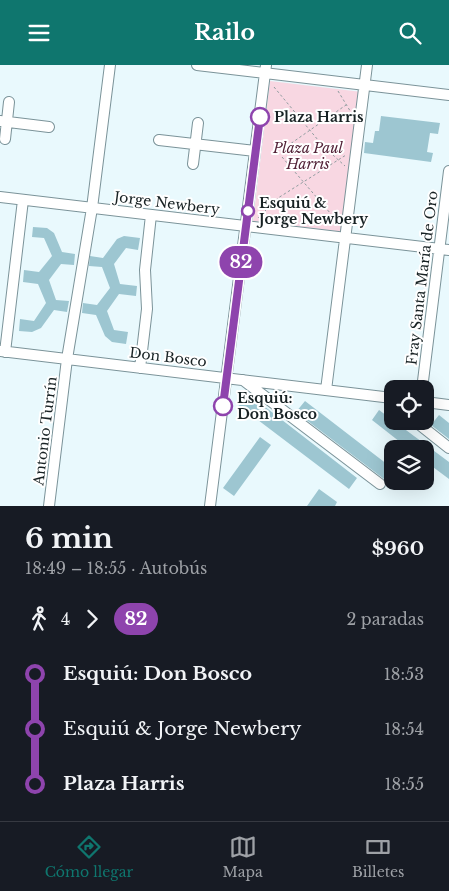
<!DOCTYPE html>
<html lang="es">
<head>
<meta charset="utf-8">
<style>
  :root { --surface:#171b24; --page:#242831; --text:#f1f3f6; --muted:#9ea1a6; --line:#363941; --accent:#0f766e }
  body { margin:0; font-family:"Libre Baskerville",serif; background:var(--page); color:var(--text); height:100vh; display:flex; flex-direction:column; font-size:19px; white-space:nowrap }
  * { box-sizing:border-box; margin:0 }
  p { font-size:16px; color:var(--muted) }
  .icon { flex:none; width:28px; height:28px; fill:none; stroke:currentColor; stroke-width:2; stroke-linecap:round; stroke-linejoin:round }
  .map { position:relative; height:441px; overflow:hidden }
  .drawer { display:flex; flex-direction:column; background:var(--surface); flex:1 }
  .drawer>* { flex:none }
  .badge { padding:0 10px; border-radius:16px; font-size:18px; line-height:32px }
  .controls { position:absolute; left:384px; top:315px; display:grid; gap:10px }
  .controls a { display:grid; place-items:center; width:50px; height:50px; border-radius:10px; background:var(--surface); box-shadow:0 5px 20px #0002; font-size:25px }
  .map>.badge { position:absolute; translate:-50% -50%; box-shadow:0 0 0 2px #fff }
  .legs { display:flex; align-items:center; gap:8px; height:55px; padding:0 25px; font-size:16px }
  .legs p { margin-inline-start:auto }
  .overview { display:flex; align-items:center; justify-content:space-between; height:85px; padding:0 25px }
  h1 { font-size:28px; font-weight:700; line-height:38px }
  ul { padding:0 25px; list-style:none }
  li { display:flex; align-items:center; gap:18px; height:55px; font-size:19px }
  li i { display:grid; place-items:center; width:8px; height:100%; margin:0 6px; background:currentColor }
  li i::after { content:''; width:12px; height:12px; margin:-6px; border:4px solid; border-radius:50%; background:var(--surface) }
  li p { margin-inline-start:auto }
  li:first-child i { background:linear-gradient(#0000 50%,currentColor 0) }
  li:last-child i { background:linear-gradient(currentColor 50%,#0000 0) }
  header { display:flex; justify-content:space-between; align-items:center; height:65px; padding:0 25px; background:var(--accent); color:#fff; font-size:22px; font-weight:700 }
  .tabs { display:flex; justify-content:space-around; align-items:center; height:70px; border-top:1px solid var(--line); background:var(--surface); font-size:14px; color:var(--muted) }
  .tabs a { display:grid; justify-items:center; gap:2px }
  .tabs .selected { color:var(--accent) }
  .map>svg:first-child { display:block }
  .green { fill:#f8d7e2 }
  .building { fill:#9dc6d1 }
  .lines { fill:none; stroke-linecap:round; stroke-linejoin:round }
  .minor-casing { stroke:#7b9399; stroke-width:12 }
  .path { stroke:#8d9b9e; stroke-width:1; stroke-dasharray:2.5 2.5; stroke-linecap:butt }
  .minor { stroke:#fff; stroke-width:10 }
  .line-1-casing { stroke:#fff; stroke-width:11 }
  .line-1 { stroke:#8e44ad; stroke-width:8 }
  .stop-1-dot { fill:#fff; stroke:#8e44ad; stroke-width:2.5 }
  .labels { text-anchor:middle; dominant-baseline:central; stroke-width:4; stroke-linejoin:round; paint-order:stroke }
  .stop-label { font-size:14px; font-weight:bold; fill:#182224; stroke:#fff; text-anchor:start }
  .park-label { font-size:14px; font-style:italic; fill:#532338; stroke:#fff }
  .street-label { font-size:14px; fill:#182224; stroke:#fff }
</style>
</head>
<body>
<header><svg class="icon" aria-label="menu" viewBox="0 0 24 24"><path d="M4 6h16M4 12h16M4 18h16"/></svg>Railo<svg class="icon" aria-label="search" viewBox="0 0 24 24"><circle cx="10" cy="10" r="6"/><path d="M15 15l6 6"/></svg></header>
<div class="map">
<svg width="449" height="441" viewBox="0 0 449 441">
  <rect width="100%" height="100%" fill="#e9f9fd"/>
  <path class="green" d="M270,16L362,27L345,167L253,156Z"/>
  <path class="building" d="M381,51L440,58L438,69L430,68L427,87L433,88L431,97L364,88L365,77L373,78L375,66H379Z
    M33,162L47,163L54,168L62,187L75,189L74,200L61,199L49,215L56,235L69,236L67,247L54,245L41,263L32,267L19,266L20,254L34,256L46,238L38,219L23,217L24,205L39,207L52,191L44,173L32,172Z
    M124,171L140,173L138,185L126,183L114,199L120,219L137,221L136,231L119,229L107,246L114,265L128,267L126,279L112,277L105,271L96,250L82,248L83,238L97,240L110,223L102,202L89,201L90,191L103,193L117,174Z
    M246,327L357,413L349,424L237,339Z
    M305,336L392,403V411L388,417L296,347Z
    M379,345L449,397V414L425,396V384H409L372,355Z
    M439,350L449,358V374L431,360Z
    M260,372L271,380L234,431L223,423Z
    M319,424L337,437L335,441H307Z"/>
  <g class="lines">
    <g class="minor-casing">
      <path id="minor" d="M197,0L449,30
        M0,56L49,62
        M5,74L9,37
        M159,75L255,86
        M193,99L198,58
        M0,132L449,185
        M0,286L392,333
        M5,287L23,135
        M140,303L147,244L145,205L151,150
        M243,315L380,419
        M422,324L449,106
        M326,325L367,0
        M425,337L449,340
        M415,356L449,383
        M49,441L67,294L92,143L110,0
        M210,441L266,0"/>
    </g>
    <path class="path" d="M274,22L323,81L345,101
      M338,26L352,49
      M283,84L346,40
      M282,92L337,156
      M258,153L278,133L346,90"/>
    <use href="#minor" class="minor"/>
  </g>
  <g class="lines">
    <g class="line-1-casing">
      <path id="line-1" d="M223,341L260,52"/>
    </g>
    <use href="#line-1" class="line-1"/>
  </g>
  <g class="stop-1-dot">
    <circle cx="260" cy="52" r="9"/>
    <circle cx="248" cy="146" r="6"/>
    <circle cx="223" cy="341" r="9"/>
  </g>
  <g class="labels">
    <g class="stop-label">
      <text x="274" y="52">Plaza Harris</text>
      <text x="259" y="138">Esquiú &amp;<tspan x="259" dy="16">Jorge Newbery</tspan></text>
      <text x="237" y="333">Esquiú:<tspan x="237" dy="16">Don Bosco</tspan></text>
    </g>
    <g class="park-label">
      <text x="308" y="83">Plaza Paul<tspan x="308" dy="16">Harris</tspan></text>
    </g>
    <g class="street-label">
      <text transform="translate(167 138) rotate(7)">Jorge Newbery</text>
      <text transform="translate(422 213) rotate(-83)">Fray Santa María de Oro</text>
      <text transform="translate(168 292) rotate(7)">Don Bosco</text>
      <text transform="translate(45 366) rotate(-83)">Antonio Turrín</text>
    </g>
  </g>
</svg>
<div class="controls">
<a><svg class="icon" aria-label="locate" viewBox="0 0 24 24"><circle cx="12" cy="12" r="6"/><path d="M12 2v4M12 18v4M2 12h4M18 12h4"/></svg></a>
<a><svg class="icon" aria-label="layers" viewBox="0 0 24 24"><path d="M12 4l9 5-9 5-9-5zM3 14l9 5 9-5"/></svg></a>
</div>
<b class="badge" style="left:241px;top:197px;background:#8e44ad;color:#fff">82</b>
</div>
<section class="drawer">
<div class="overview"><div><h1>6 min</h1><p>18:49 – 18:55 · Autobús</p></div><b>$960</b></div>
<div class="legs"><svg class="icon" aria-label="walk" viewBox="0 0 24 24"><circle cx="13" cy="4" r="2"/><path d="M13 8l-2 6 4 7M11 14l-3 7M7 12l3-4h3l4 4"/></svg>4<svg class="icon" aria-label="forward" viewBox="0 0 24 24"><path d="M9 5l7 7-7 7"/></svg><b class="badge" style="background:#8e44ad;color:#fff">82</b><p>2 paradas</p></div>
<ul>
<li><i style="color:#8e44ad"></i><b>Esquiú: Don Bosco</b><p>18:53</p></li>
<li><i style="color:#8e44ad"></i><span>Esquiú &amp; Jorge Newbery</span><p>18:54</p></li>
<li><i style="color:#8e44ad"></i><b>Plaza Harris</b><p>18:55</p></li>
</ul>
</section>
<nav class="tabs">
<a class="selected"><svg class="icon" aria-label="directions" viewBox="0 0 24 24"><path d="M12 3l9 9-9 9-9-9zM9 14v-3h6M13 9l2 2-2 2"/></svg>Cómo llegar</a>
<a><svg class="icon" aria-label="map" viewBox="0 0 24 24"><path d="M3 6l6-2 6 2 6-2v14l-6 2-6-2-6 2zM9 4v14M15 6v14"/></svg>Mapa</a>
<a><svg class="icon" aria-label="tickets" viewBox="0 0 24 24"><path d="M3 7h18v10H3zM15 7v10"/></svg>Billetes</a>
</nav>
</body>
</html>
